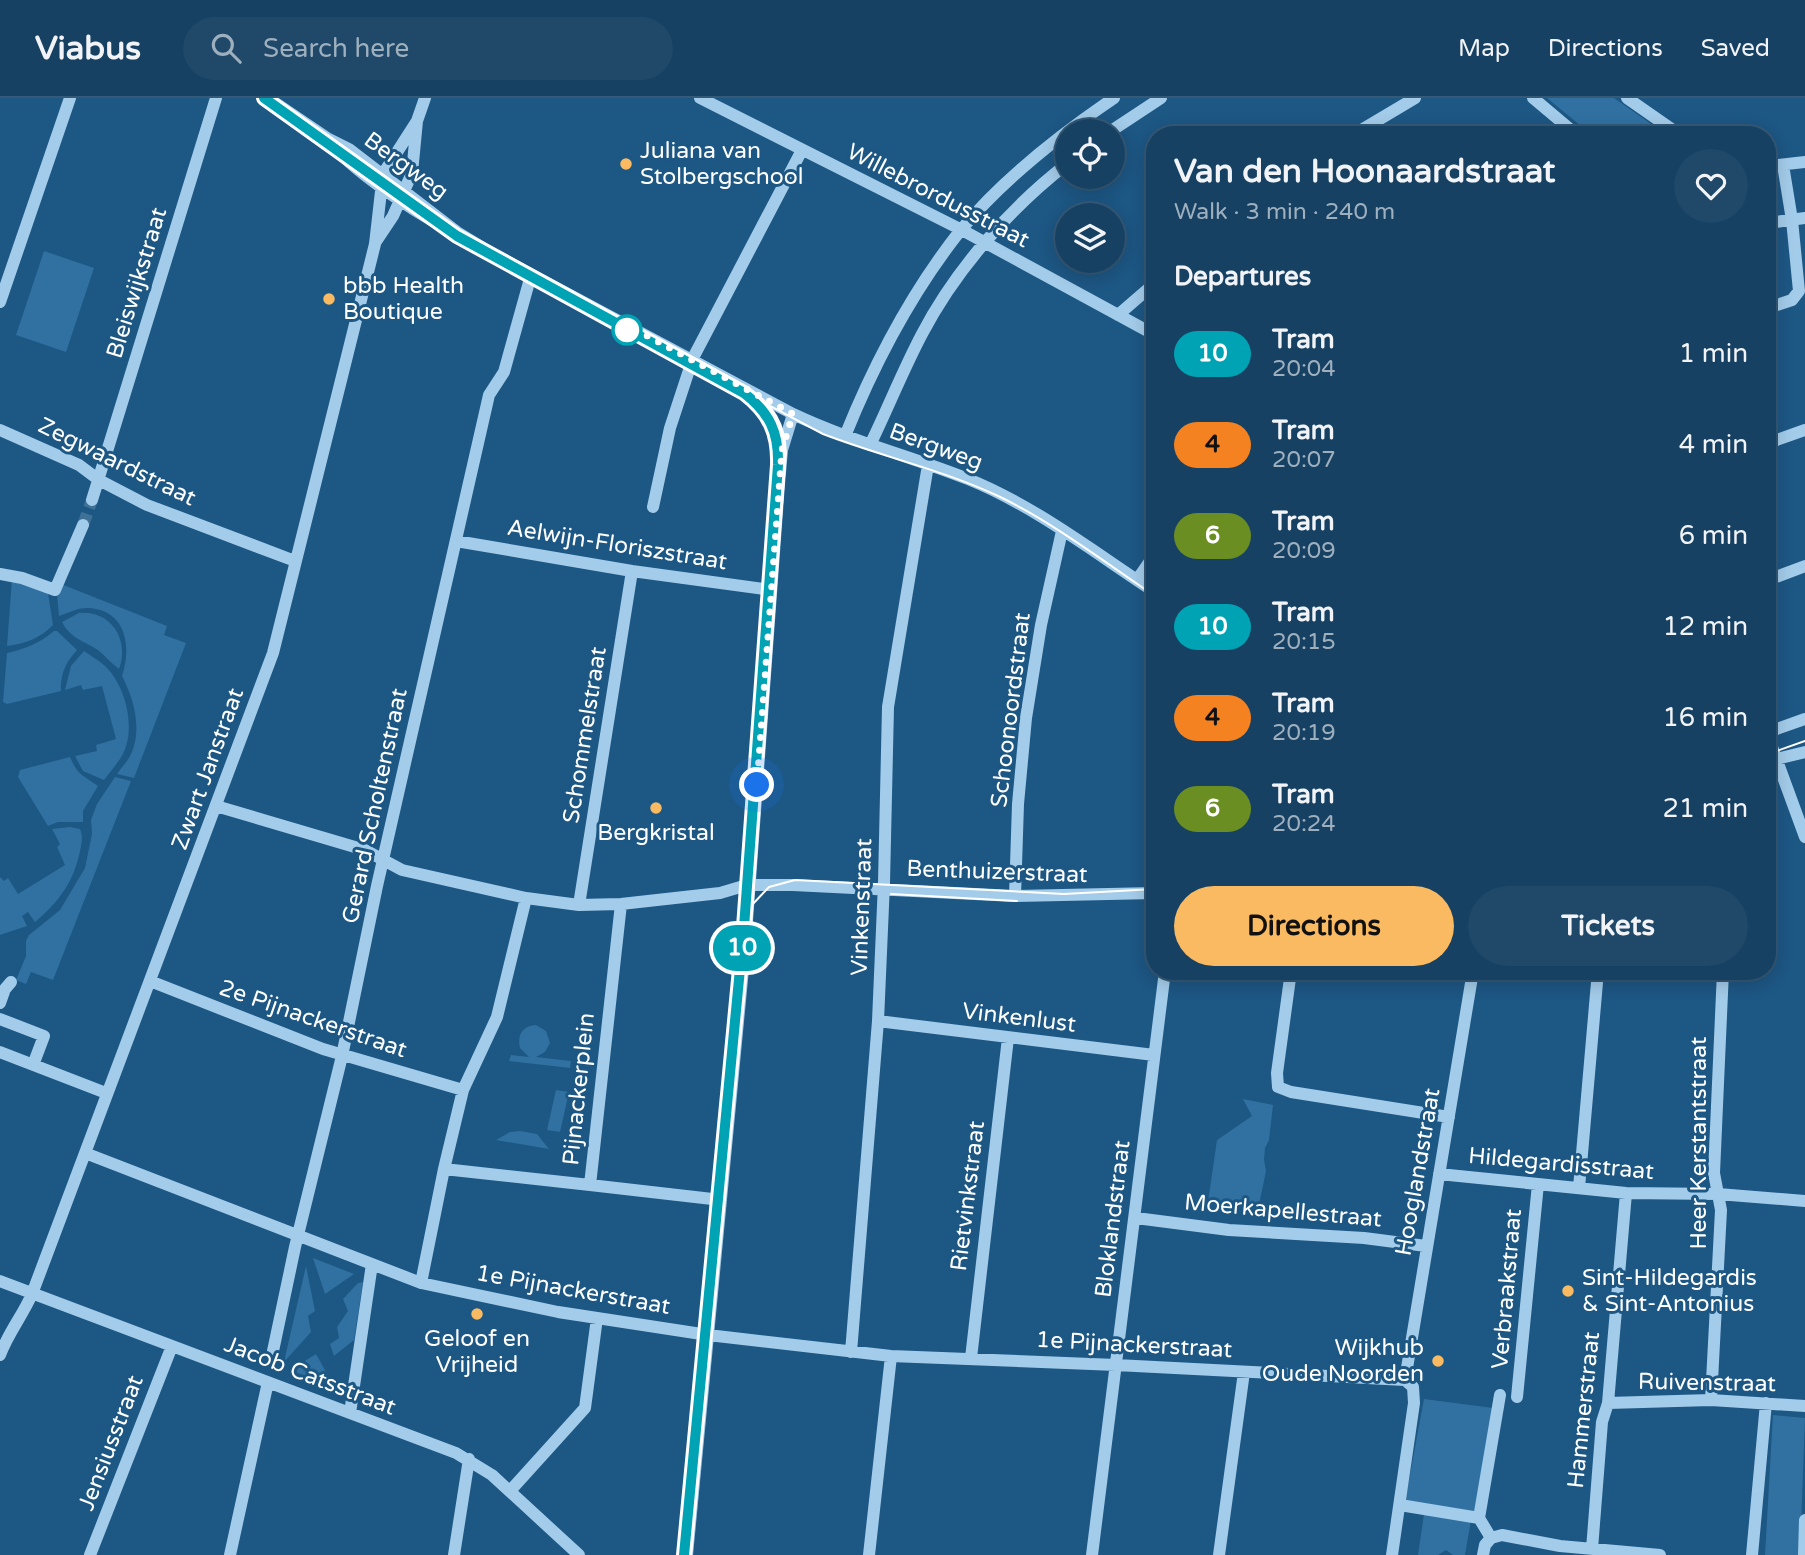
<!DOCTYPE html>
<html lang="en">
<head>
<meta charset="utf-8">
<style>
  :root { --surface:#164163; --page:#1f4869; --text:#f1f3f6; --muted:#9eafbe; --line:#355a78; --accent:#faba61 }
  body { margin:0; font-family:"Varela Round",sans-serif; background:var(--page); color:var(--text); height:100vh; display:flex; flex-direction:column; font-size:26px; white-space:nowrap }
  * { box-sizing:border-box; margin:0 }
  p { font-size:23px; color:var(--muted) }
  .icon { flex:none; width:38px; height:38px; fill:none; stroke:currentColor; stroke-width:2; stroke-linecap:round; stroke-linejoin:round }
  .map { position:relative; flex:1; overflow:hidden }
  .panel { position:absolute; left:1146px; top:28px; width:630px; height:854px; display:flex; flex-direction:column; background:var(--surface); border-radius:28px; box-shadow:0 4px 18px #0003,0 0 0 2px var(--line) }
  .panel>* { flex:none }
  .badge { padding:0 14px; border-radius:23px; font-size:24px; line-height:46px }
  .buttons { position:absolute; left:1055px; top:21px; display:grid; gap:14px }
  .buttons a { display:grid; place-items:center; width:70px; height:70px; border-radius:50%; background:var(--surface); box-shadow:0 4px 18px #0003,0 0 0 2px var(--line); font-size:35px }
  .you { position:absolute; width:35px; height:35px; margin:-18px; border:5px solid #fff; border-radius:50%; background:#1a73e8; box-shadow:0 0 0 10px #1a73e833 }
  .map>.badge { position:absolute; translate:-50% -50%; box-shadow:0 0 0 4px #fff }
  h2 { padding:0 28px; font-size:26px; line-height:63px }
  .round { display:grid; place-items:center; flex:none; width:74px; height:74px; border-radius:37px; background:var(--page) }
  .headline { display:flex; align-items:center; justify-content:space-between; height:119px; padding:0 28px }
  h1 { font-size:33px; font-weight:700; line-height:52px }
  .action { display:flex; gap:14px; margin-top:auto; padding:14px 28px }
  .action a { flex:1; height:80px; border-radius:42px; background:var(--accent); color:#111; font-size:28px; font-weight:700; line-height:80px; text-align:center }
  .action a+a { background:var(--page); color:var(--text) }
  ul { padding:0; list-style:none }
  li { display:flex; align-items:center; gap:21px; height:91px; padding:0 28px }
  li div { flex:1 }
  li b { display:block; font-size:26px }
  li em { font-style:normal }
  li .badge { min-width:77px; font-weight:700; text-align:center }
  header { display:flex; align-items:center; gap:42px; box-sizing:border-box; height:98px; padding:0 35px; background:var(--surface); border-bottom:2px solid var(--line) }
  header strong { font-size:33px }
  nav { display:flex; gap:38px; margin-inline-start:auto; font-size:24px }
  .search { width:490px; height:63px; background:var(--page); display:flex; align-items:center; gap:18px; box-sizing:border-box; padding:0 24px; border-radius:38px; color:var(--muted); font-size:26px }
  .map>svg:first-child { display:block }
  .green { fill:#3071a2 }
  .lines { fill:none; stroke-linecap:round; stroke-linejoin:round }
  .minor-tunnel { stroke:#3f7096; stroke-width:12; stroke-dasharray:12 6; stroke-linecap:butt }
  .minor { stroke:#a3ccea; stroke-width:12 }
  .tram { stroke:#fff; stroke-width:2 }
  .line-casing { stroke:#fff; stroke-width:16 }
  .line { stroke:#00a3b4; stroke-width:10 }
  .walk { stroke:#fff; stroke-width:7; stroke-dasharray:0 12.6 }
  .poi-dot { fill:#faba61; stroke:#1d5784; stroke-width:2.5 }
  .stop-dot { fill:#fff; stroke:#00a3b4; stroke-width:3.5 }
  .labels { text-anchor:middle; dominant-baseline:central; stroke-width:6; stroke-linejoin:round; paint-order:stroke }
  .poi-label { font-size:23px; fill:#fff; stroke:#1d5784; text-anchor:start }
  .street-label { font-size:23px; fill:#fff; stroke:#1d5784 }
</style>
</head>
<body>
<header>
<strong>Viabus</strong>
<div class="search"><svg class="icon" aria-label="search" viewBox="0 0 24 24"><circle cx="10" cy="10" r="6"/><path d="M15 15l6 6"/></svg>Search here</div>
<nav><a>Map</a><a>Directions</a><a>Saved</a></nav>
</header>
<div class="map">
<svg width="1805" height="1457" viewBox="0 0 1805 1457">
  <rect width="100%" height="100%" fill="#1d5784"/>
  <path class="green" d="M1547,0H1614L1667,37H1592Z
    M44,153L94,170L66,254L16,237Z
    M12,481L48,495L53,527C41,540 24,546 7,548Z
    M61,486L167,528L164,537L186,545L134,680L117,676C121,670 127,664 130,658C143,633 134,601 122,578C132,548 126,511 87,510C77,510 68,515 59,518L57,497Z
    M79,515C111,512 130,542 119,571C112,566 105,558 98,552C84,543 70,540 62,524Z
    M54,533H57L77,552C66,564 60,576 61,593L7,606L3,604L7,555C25,551 40,545 54,533Z
    M84,553C91,558 100,563 106,569C126,589 136,630 123,656C118,665 110,674 104,682L83,673L75,658L97,653L96,647L116,641L102,588L83,592L81,587L65,592L71,568Z
    M70,659C78,678 83,677 98,688L83,713V724H58L48,728L18,679L20,672Z
    M115,679L131,683L53,882L31,874L26,886L16,882L26,858V843L29,837L60,812L85,770L92,736L91,722L97,706Z
    M70,729L80,731C83,738 82,745 80,753C74,783 59,804 35,824L28,814L22,818L27,828L0,837V779L4,783L8,780L18,796L65,767L57,749L60,746L52,731Z
    M536,927L546,933L550,945L545,954L536,959L571,963L570,970L509,963L511,957L529,959L520,950C517,937 522,928 536,927Z
    M556,992L569,994L560,1034L547,1032Z
    M1243,1001L1273,1007L1269,1042L1265,1050L1264,1062L1266,1073L1258,1112L1208,1104L1217,1042L1252,1018Z
    M520,1033L537,1036L549,1051L496,1042L510,1034Z
    M313,1160L354,1176L325,1196Z
    M306,1168L315,1213L308,1218L311,1234L284,1264Z
    M363,1184L354,1242L334,1258L330,1246L339,1240L337,1229L348,1213L343,1201L358,1185Z
    M316,1256L335,1290L290,1272Z
    M1424,1301L1493,1310L1474,1415L1405,1404Z
    M1773,1317L1805,1320L1800,1457H1765Z
    M1424,1416L1471,1422L1465,1457H1453L1446,1452L1438,1457H1418Z"/>
  <g class="lines">
    <path class="minor-tunnel" d="M83,427L92,402"/>
    <path class="minor" d="M268,0L327,40L349,51L457,134L493,156L793,316C850,343 910,358 968,381C1035,408 1095,455 1155,494
      M700,0L962,132L1155,237
      M1533,0L1577,37
      M1627,0L1680,37
      M1111,33L1161,0
      M1353,37L1415,0
      M330,44C350,71 413,113 444,129
      M1768,68L1805,64
      M1768,125L1805,120
      M375,145L393,118L412,75L417,23L425,0
      M0,204L70,0
      M1768,210L1792,202L1799,193L1792,122L1783,67
      M1118,217L1155,185
      M0,332L79,367L99,382L147,407L295,463
      M845,338C874,266 911,195 960,133C1003,81 1058,38 1114,0
      M1768,345L1805,332
      M870,347C888,310 903,272 922,236C956,171 1010,110 1068,65
      M92,402L216,0
      M653,409L670,330L693,260L802,52
      M456,443L632,473L771,492
      M0,476L22,480L55,492L83,427
      M1137,482L1155,456
      M1768,482L1805,468
      M1768,634L1805,621
      M1768,638L1805,739
      M1768,663L1805,654
      M216,708L365,752L402,772L526,800L579,807L621,806L720,795L747,787H793L1015,798L1155,795
      M1015,798L1018,706L1026,620L1041,527L1062,433
      M526,800L497,919L463,992L444,1071L590,1087L621,806
      M579,807L632,473
      M1291,873L1277,975L1278,989L1291,994L1449,1019
      M150,883L323,951L463,992
      M0,905L5,891L11,884
      M0,921L44,938L33,967
      M878,923L1154,957
      M0,954L106,995
      M85,1055L421,1185L558,1214L708,1237L891,1258L1116,1267L1405,1282L1413,1289L1414,1305L1392,1457
      M1439,1076L1626,1095L1718,1096L1805,1103
      M590,1087L721,1102
      M1579,1090L1598,873
      M1136,1120L1229,1132L1364,1140L1426,1148
      M0,1183L456,1355L492,1377L579,1457
      M421,1185L444,1071
      M273,1253L295,1149L342,958L377,788L489,297L504,274L531,177
      M851,1254L878,923L884,785L888,609L928,367
      M0,1257C8,1235 23,1217 32,1196L273,555L375,146L383,76L417,23
      M971,1260L1008,940
      M1405,1282L1473,873
      M1517,1299L1538,1086
      M1711,1302L1721,1112L1714,1075L1723,873
      M1608,1305L1711,1302L1805,1308
      M350,1315L372,1166
      M510,1393L585,1310L597,1220
      M1400,1407L1479,1420
      M1491,1440L1502,1437L1560,1448L1660,1457
      M1491,1440L1479,1420L1500,1297
      M1592,1451L1602,1324L1608,1305L1626,1095
      M90,1457L172,1248
      M230,1457L268,1284
      M454,1457L469,1361
      M687,1457L745,850L779,386L782,352L793,316
      M869,1457L891,1258
      M1092,1457L1165,873
      M1219,1457L1244,1274
      M1483,1457L1485,1447L1491,1440
      M1752,1457L1766,1305
      M1804,1457L1805,1422"/>
    <path class="tram" d="M264,0L457,138L627,232L823,336C880,358 940,371 996,397C1048,421 1106,465 1155,498
      M1768,656L1805,643
      M891,796L1017,803
      M750,809L769,789L795,782L1064,796L1155,791
      M691,1457L748,841L786,355C785,326 773,307 750,291"/>
  </g>
  <g class="lines">
    <g class="line-casing">
      <path id="line" d="M264,0L457,138L744,295C770,315 779,335 778,367L744,829L684,1457"/>
    </g>
    <use href="#line" class="line"/>
    <path class="walk" d="M627,232L629,228L793,316L782,352L757,687"/>
  </g>
  <g class="poi-dot">
    <circle cx="626" cy="66" r="7"/>
    <circle cx="329" cy="201" r="7"/>
    <circle cx="656" cy="710" r="7"/>
    <circle cx="1568" cy="1193" r="7"/>
    <circle cx="477" cy="1216" r="7"/>
    <circle cx="1438" cy="1263" r="7"/>
  </g>
  <circle class="stop-dot" cx="627" cy="232" r="14"/>
  <g class="labels">
    <g class="poi-label">
      <text x="640" y="53">Juliana van<tspan x="640" dy="26">Stolbergschool</tspan></text>
      <text x="343" y="188">bbb Health<tspan x="343" dy="26">Boutique</tspan></text>
      <text x="656" y="735" text-anchor="middle">Bergkristal</text>
      <text x="1582" y="1180">Sint-Hildegardis<tspan x="1582" dy="26">&amp; Sint-Antonius</tspan></text>
      <text x="477" y="1241" text-anchor="middle">Geloof en<tspan x="477" dy="26">Vrijheid</tspan></text>
      <text x="1424" y="1250" text-anchor="end">Wijkhub<tspan x="1424" dy="26">Oude Noorden</tspan></text>
    </g>
    <g class="street-label">
      <text transform="translate(406 68) rotate(36)">Bergweg</text>
      <text transform="translate(938 98) rotate(27)">Willebrordusstraat</text>
      <text transform="translate(137 185) rotate(-73)">Bleiswijkstraat</text>
      <text transform="translate(936 349) rotate(20)">Bergweg</text>
      <text transform="translate(117 364) rotate(26)">Zegwaardstraat</text>
      <text transform="translate(617 447) rotate(9)">Aelwijn-Floriszstraat</text>
      <text transform="translate(1011 612) rotate(-83)">Schoonoordstraat</text>
      <text transform="translate(585 637) rotate(-81)">Schommelstraat</text>
      <text transform="translate(208 671) rotate(-70)">Zwart Janstraat</text>
      <text transform="translate(375 708) rotate(-78)">Gerard Scholtenstraat</text>
      <text transform="translate(997 774) rotate(2)">Benthuizerstraat</text>
      <text transform="translate(862 809) rotate(-88)">Vinkenstraat</text>
      <text transform="translate(1019 920) rotate(7)">Vinkenlust</text>
      <text transform="translate(313 921) rotate(19)">2e Pijnackerstraat</text>
      <text transform="translate(579 991) rotate(-84)">Pijnackerplein</text>
      <text transform="translate(1699 1045) rotate(-90)">Heer Kerstantstraat</text>
      <text transform="translate(1561 1066) rotate(5)">Hildegardisstraat</text>
      <text transform="translate(1418 1074) rotate(-80)">Hooglandstraat</text>
      <text transform="translate(968 1098) rotate(-83)">Rietvinkstraat</text>
      <text transform="translate(1283 1113) rotate(5)">Moerkapellestraat</text>
      <text transform="translate(1113 1121) rotate(-83)">Bloklandstraat</text>
      <text transform="translate(1507 1191) rotate(-85)">Verbraakstraat</text>
      <text transform="translate(573 1192) rotate(10)">1e Pijnackerstraat</text>
      <text transform="translate(1134 1247) rotate(3)">1e Pijnackerstraat</text>
      <text transform="translate(310 1278) rotate(21)">Jacob Catsstraat</text>
      <text transform="translate(1707 1285) rotate(1)">Ruivenstraat</text>
      <text transform="translate(1584 1312) rotate(-84)">Hammerstraat</text>
      <text transform="translate(111 1345) rotate(-69)">Jensiusstraat</text>
    </g>
  </g>
</svg>
<div class="buttons">
<a><svg class="icon" aria-label="locate" viewBox="0 0 24 24"><circle cx="12" cy="12" r="6"/><path d="M12 2v4M12 18v4M2 12h4M18 12h4"/></svg></a>
<a><svg class="icon" aria-label="layers" viewBox="0 0 24 24"><path d="M12 4l9 5-9 5-9-5zM3 14l9 5 9-5"/></svg></a>
</div>
<div class="you" style="left:757px;top:687px"></div>
<b class="badge" style="left:742px;top:850px;background:#00a3b4;color:#fff">10</b>
<section class="panel">
<div class="headline"><div><h1>Van den Hoonaardstraat</h1><p>Walk · 3 min · 240 m</p></div><a class="round"><svg class="icon" aria-label="heart" viewBox="0 0 24 24"><path d="M12 20l-8-8c-3-5 5-10 8-4 3-6 11-1 8 4z"/></svg></a></div>
<h2>Departures</h2>
<ul>
<li><span class="badge" style="background:#00a3b4;color:#fff">10</span><div><b>Tram</b><p>20:04</p></div><em>1 min</em></li>
<li><span class="badge" style="background:#f58220;color:#111">4</span><div><b>Tram</b><p>20:07</p></div><em>4 min</em></li>
<li><span class="badge" style="background:#6b8e23;color:#fff">6</span><div><b>Tram</b><p>20:09</p></div><em>6 min</em></li>
<li><span class="badge" style="background:#00a3b4;color:#fff">10</span><div><b>Tram</b><p>20:15</p></div><em>12 min</em></li>
<li><span class="badge" style="background:#f58220;color:#111">4</span><div><b>Tram</b><p>20:19</p></div><em>16 min</em></li>
<li><span class="badge" style="background:#6b8e23;color:#fff">6</span><div><b>Tram</b><p>20:24</p></div><em>21 min</em></li>
</ul>
<div class="action"><a>Directions</a><a>Tickets</a></div>
</section>
</div>
</body>
</html>
